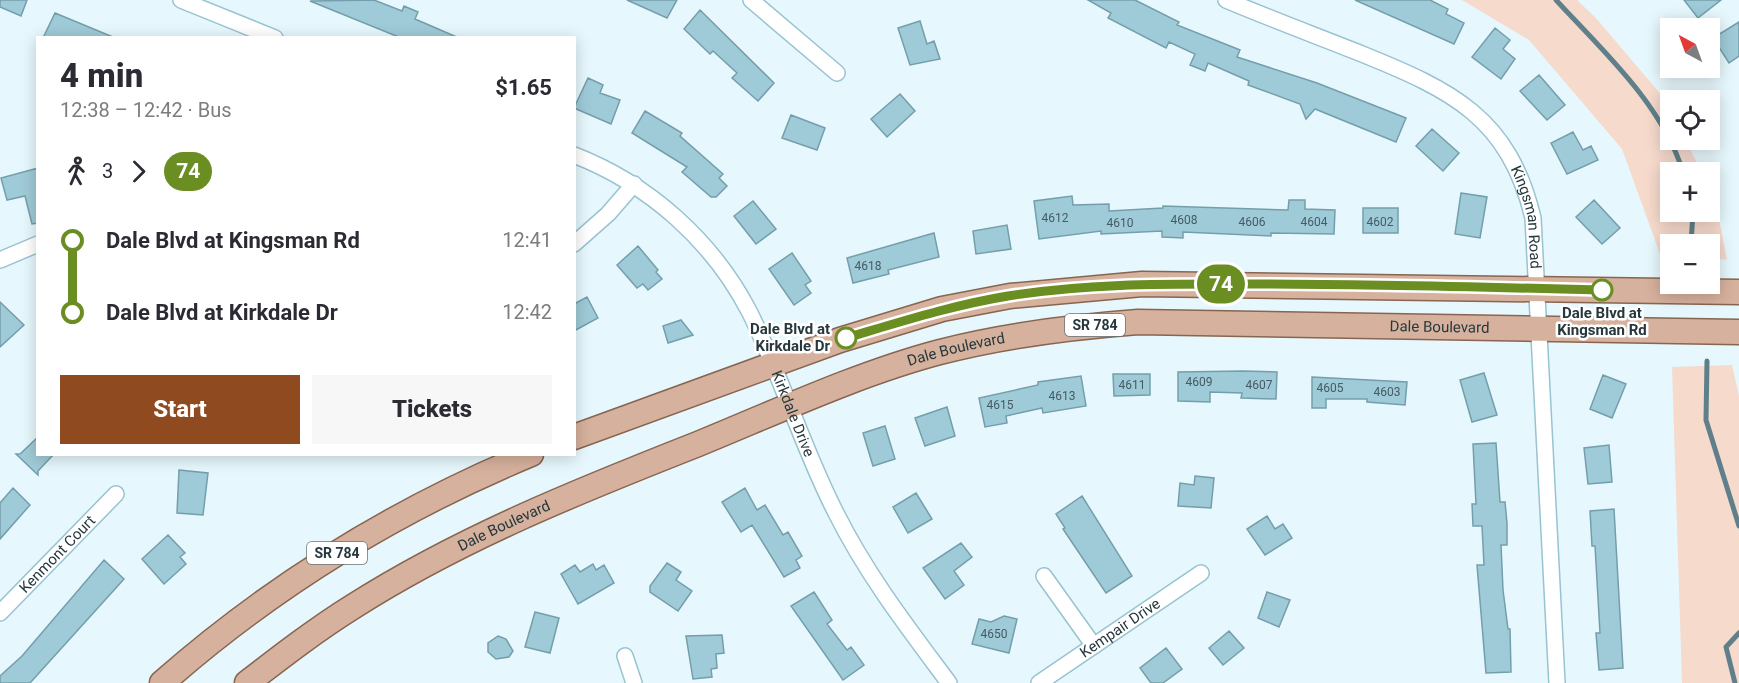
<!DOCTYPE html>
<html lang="en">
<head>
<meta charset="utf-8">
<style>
  :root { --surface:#fff; --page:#f7f7f7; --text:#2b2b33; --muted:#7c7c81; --accent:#8f4a20 }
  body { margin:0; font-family:Roboto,sans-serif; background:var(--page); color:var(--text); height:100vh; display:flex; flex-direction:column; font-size:22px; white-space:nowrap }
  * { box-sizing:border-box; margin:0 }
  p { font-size:20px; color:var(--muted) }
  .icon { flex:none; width:33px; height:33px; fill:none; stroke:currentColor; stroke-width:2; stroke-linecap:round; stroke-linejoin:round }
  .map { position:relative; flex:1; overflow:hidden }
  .side { position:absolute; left:36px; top:36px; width:540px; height:420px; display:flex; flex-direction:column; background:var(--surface); border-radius:0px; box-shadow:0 3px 15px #0003 }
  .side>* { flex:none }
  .badge { padding:0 12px; border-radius:20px; font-size:21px; line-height:39px }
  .needle { width:39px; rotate:319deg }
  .controls { position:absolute; left:1660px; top:18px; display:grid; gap:12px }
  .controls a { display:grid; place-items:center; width:60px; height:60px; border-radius:0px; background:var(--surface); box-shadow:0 3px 15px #0003; font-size:30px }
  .map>.badge { position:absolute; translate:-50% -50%; box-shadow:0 0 0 3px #fff }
  .legs { display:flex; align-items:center; gap:9px; height:66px; padding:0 24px; font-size:20px }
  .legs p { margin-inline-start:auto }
  .overview { display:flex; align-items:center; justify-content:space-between; height:102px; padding:0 24px }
  h1 { font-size:33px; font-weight:800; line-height:45px }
  .action { display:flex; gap:12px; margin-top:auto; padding:12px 24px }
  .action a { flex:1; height:69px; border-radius:0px; background:var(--accent); color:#fff; font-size:24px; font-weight:800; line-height:69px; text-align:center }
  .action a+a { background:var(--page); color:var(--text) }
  ul { padding:0 24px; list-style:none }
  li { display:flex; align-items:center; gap:21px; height:72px; font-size:22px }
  li i { display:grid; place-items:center; width:9px; height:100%; margin:0 8px; background:currentColor }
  li i::after { content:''; width:15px; height:15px; margin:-8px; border:4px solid; border-radius:50%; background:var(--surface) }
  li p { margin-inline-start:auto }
  li:first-child i { background:linear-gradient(#0000 50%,currentColor 0) }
  li:last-child i { background:linear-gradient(currentColor 50%,#0000 0) }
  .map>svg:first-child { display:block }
  .green { fill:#f6dacc }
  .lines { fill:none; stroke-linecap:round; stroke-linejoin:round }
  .stream { stroke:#5f808a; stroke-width:5 }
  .building { fill:#9fcad7; stroke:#749eab; stroke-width:1.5 }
  .minor-casing { stroke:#98c3d1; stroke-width:18 }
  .primary-casing { stroke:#876550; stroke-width:27 }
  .minor { stroke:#fff; stroke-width:15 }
  .primary { stroke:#d6b19d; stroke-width:24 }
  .line-1-casing { stroke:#fff; stroke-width:14 }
  .line-1 { stroke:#6b8e23; stroke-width:9 }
  .stop-1-dot { fill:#fff; stroke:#6b8e23; stroke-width:3 }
  .labels { text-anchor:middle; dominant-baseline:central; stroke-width:5; stroke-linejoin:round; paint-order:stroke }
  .number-label { font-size:12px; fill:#445c64 }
  .shield { fill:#fff; stroke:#677477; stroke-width:1.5 }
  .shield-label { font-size:14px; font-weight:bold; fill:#26383d }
  .street-label { font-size:15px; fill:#26383d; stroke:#fff }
  .stop-label { font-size:15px; font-weight:bold; fill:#26383d; stroke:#fff }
</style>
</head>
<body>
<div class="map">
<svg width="1739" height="683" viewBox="0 0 1739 683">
  <rect width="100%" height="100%" fill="#e6f8fd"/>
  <path class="green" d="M1462,0H1577L1596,18L1663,97L1671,112V140H1685L1702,172H1671V212H1710V187L1715,198L1727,260L1710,258V244H1671V255L1660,254L1622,149L1529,40Z
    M1732,365L1739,396V683H1682L1672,367Z"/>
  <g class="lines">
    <path class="stream" d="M1556,0C1603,51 1662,104 1683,172
      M1691,244L1693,212
      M1707,361L1706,420L1739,526
      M1735,683L1726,647L1739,633"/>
  </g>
  <path class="building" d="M0,0H27L21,16L0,7Z
    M374,0L402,11L404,6L418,12L415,19L459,38H401L310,1Z
    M627,0H677L667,18Z
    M1088,0H1135L1179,22L1177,25L1240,50L1237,57L1317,83L1406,118L1396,142L1315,109L1306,119L1300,104L1248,85L1249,81L1208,63L1205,71L1190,65L1195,54L1169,42L1166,48L1108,18L1111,13Z
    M1355,0H1430L1448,9L1446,14L1464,23L1454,44Z
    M1684,0H1721L1698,18Z
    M700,10L774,83L758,101L732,78L737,73L713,51L710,54L684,29Z
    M55,13L113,37V38H43Z
    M920,21L927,44L934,41L940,59L910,65L898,28Z
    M1739,22V56L1729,63L1713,38Z
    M1495,28L1510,40L1503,49L1515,59L1501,79L1472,57Z
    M1539,75L1565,105L1547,120L1520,91Z
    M588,78L603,85L600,93L620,100L611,124L574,108Z
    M900,94L915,111L887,137L871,119Z
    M645,111L682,133L680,136L723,174L719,178L727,186L716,197H711L682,172L687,167L632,133Z
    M791,115L825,128L817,150L782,138Z
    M1432,129L1459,153L1443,171L1416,146Z
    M1573,132L1583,150L1591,146L1598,160L1567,174L1551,143Z
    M38,168V223L32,224L25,196L7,200L1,178Z
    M1461,193L1487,197L1480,238L1455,234Z
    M1072,196L1073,205L1109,204V211L1163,208V206L1288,210L1289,200H1305V209L1335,210L1334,234L1271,233V236L1183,232V238L1162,237V231L1101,234V231L1039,239L1034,201Z
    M1594,200L1620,228L1602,244L1576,217Z
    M753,201L776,229L756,244L734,216Z
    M1363,208H1398V233H1363Z
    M1007,225L1011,249L976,254L973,231Z
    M934,233L939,257L888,270L889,274L853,283L847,258Z
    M638,246L658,270L656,272L662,279L648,290L643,284L637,288L617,265Z
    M792,253L811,281L805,285L811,293L794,305L769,269Z
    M587,297L598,318L574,331V304Z
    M0,302L24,325L0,347Z
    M681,320L693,335L668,343L663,326Z
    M1243,371L1277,372L1276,399L1241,398L1242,393L1210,392V402L1178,401V372Z
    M1484,373L1497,415L1472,422L1460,380Z
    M1113,374H1150V395L1114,396Z
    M1603,375L1626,384L1612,418L1590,409Z
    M1081,376L1086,406L1043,413L1042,408L1006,416L1007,423L985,427L979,398L1038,385V382Z
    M1312,377L1407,382L1405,405L1367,402V399H1326V408H1312Z
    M947,407L955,436L925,446L915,418Z
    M885,426L895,459L873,466L863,433Z
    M38,437V454H54L38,471V475L16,454H20Z
    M1496,443L1500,502H1505L1507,523V545H1501L1503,590L1508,629H1510L1511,672L1486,673L1477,565H1484L1482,526H1473L1472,504H1476L1473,444Z
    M1609,445L1612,482L1588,484L1584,448Z
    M179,470L208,473L203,515L177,513Z
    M1195,476L1214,478L1211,508L1178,506L1180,483L1194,485Z
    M13,488L30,505L0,539V503Z
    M745,488L757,510L765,505L783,535L788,532L802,556L796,560L800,568L784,577L752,525L741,532L722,502Z
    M916,493L932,519L908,533L893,507Z
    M1082,496L1132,576L1106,593L1063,529L1065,528L1056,514Z
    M1614,509L1623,668L1599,670L1596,633H1600L1595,546H1592L1590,511Z
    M1267,516L1275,529L1283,524L1292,538L1265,555L1247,529Z
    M168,535L185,553L180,557L186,564L164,584L142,559Z
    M961,543L972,557L954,571L964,585L945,599L923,568Z
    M104,560L124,579L30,683H0V676L22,656Z
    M667,563L681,572L676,580L692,591L678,611L650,592V586Z
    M593,564L596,570L604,565L614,583L578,604L561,574L575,565L580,572Z
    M814,592L832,620L827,624L847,650L851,647L864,665L843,680L791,606Z
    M1267,592L1290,600L1279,627L1258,618Z
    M535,612L559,618L550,653L525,647Z
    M1004,616L1017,619L1009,653L972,644L979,619L991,622Z
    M1229,631L1244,648L1223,665L1209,648Z
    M722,635L724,653L716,654L717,668L711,669L712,677L693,679L686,636Z
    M498,636L506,639L513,651L509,657L496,659L488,652V643Z
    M1166,648L1182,669L1163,683H1151L1140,668Z"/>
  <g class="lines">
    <g class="minor-casing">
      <g id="minor">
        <path d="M181,0L275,38"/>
        <path d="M751,0L837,73"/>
        <path id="s1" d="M1226,0C1271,19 1317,36 1362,54C1451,90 1509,117 1533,218L1557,683"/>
        <path id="s2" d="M574,155C649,184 713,241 750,313C782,378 803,449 836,513C867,575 908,628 949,683"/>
        <path d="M574,244L608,214L634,184"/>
        <path d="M0,260L38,244"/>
        <path d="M1044,576L1094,646"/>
        <path id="s3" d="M0,613L116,494"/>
        <path d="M625,656L634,683"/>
        <path id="s4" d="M1039,683L1201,573"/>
      </g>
    </g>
    <g class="primary-casing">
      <g id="primary">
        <path d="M574,437L840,340L942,309L1010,296L1142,284L1739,292"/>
        <path d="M162,683C272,586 396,510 531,454"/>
        <path id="s5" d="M247,683C282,656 317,629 354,606C461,538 581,490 698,444C776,412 860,373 940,352C1005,335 1072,327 1138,322L1739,332"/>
      </g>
    </g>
    <use href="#minor" class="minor"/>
    <use href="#primary" class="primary"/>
  </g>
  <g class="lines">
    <g class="line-1-casing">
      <path id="line-1" d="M846,338C900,322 953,305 1008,296C1088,283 1168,284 1248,284C1366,284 1484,287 1602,290"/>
    </g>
    <use href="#line-1" class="line-1"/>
  </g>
  <g class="stop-1-dot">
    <circle cx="1602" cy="290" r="10"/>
    <circle cx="846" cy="338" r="10"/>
  </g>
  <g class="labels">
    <g class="number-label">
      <text x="1055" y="218">4612</text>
      <text x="1184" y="220">4608</text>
      <text x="1252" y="222">4606</text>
      <text x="1314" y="222">4604</text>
      <text x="1380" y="222">4602</text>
      <text x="1120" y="223">4610</text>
      <text x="868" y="266">4618</text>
      <text x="1199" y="382">4609</text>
      <text x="1132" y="385">4611</text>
      <text x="1259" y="385">4607</text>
      <text x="1330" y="388">4605</text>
      <text x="1387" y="392">4603</text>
      <text x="1062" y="396">4613</text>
      <text x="1000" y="405">4615</text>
      <text x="994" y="634">4650</text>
    </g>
    <g class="shield">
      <rect x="1065" y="314" width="60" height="22" rx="4.5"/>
      <rect x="307" y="542" width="60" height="22" rx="4.5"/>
    </g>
    <g class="shield-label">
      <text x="1095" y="325">SR 784</text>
      <text x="337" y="553">SR 784</text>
    </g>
    <g class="street-label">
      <text stroke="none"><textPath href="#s1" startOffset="394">Kingsman Road</textPath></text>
      <text stroke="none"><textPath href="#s5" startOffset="1274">Dale Boulevard</textPath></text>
      <text stroke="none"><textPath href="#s5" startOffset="788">Dale Boulevard</textPath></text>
      <text stroke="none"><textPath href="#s2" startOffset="351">Kirkdale Drive</textPath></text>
      <text stroke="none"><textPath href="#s5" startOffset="302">Dale Boulevard</textPath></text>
      <text stroke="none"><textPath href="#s3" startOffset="82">Kenmont Court</textPath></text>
      <text stroke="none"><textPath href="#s4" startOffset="98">Kempair Drive</textPath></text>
    </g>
    <g class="stop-label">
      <text x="1602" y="313">Dale Blvd at<tspan x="1602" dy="17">Kingsman Rd</tspan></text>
      <text x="830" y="329" text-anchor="end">Dale Blvd at<tspan x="830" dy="17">Kirkdale Dr</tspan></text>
    </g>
  </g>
</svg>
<div class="controls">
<a><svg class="needle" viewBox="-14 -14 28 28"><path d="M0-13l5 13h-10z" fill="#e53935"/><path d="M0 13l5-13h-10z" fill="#7c7c81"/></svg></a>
<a><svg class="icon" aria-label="locate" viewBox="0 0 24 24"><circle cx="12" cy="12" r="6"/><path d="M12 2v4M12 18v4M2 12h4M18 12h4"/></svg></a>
<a>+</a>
<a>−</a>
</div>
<b class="badge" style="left:1221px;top:284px;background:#6b8e23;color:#fff">74</b>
<section class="side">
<div class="overview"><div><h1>4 min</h1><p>12:38 – 12:42 · Bus</p></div><b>$1.65</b></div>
<div class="legs"><svg class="icon" aria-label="walk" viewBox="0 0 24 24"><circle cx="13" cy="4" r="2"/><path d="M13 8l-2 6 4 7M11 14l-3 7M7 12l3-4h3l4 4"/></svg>3<svg class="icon" aria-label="forward" viewBox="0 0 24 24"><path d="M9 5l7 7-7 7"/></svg><b class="badge" style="background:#6b8e23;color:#fff">74</b></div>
<ul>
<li><i style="color:#6b8e23"></i><b>Dale Blvd at Kingsman Rd</b><p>12:41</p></li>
<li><i style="color:#6b8e23"></i><b>Dale Blvd at Kirkdale Dr</b><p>12:42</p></li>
</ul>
<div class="action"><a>Start</a><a>Tickets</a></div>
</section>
</div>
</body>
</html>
